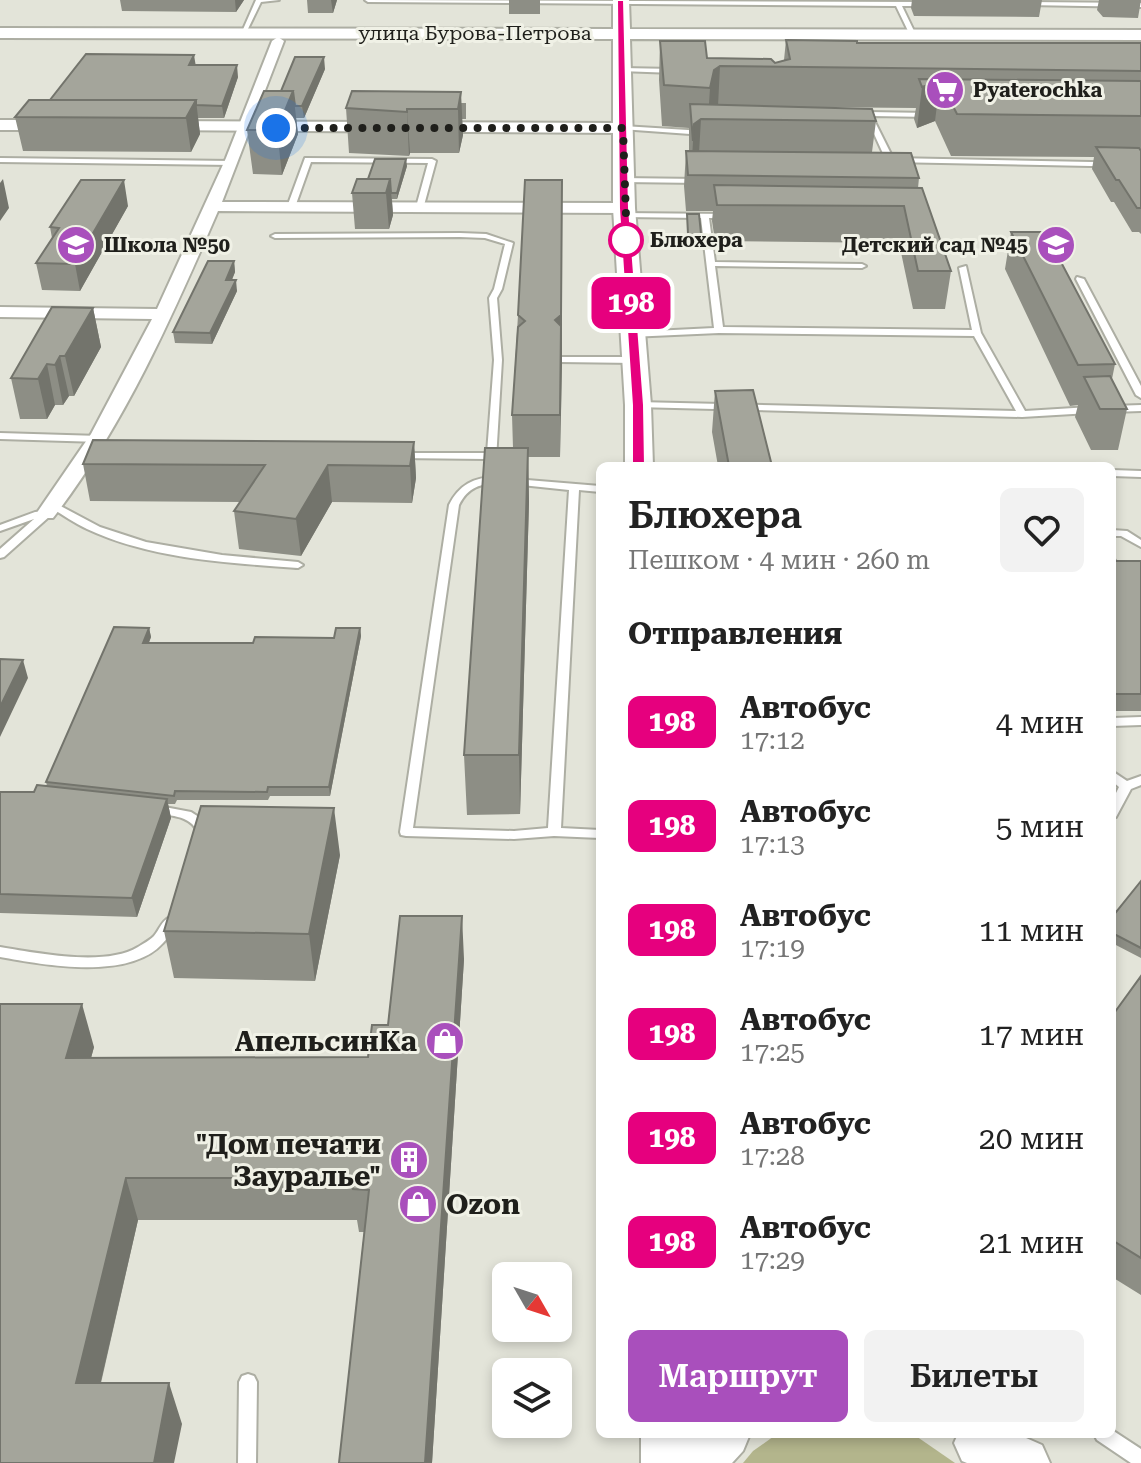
<!DOCTYPE html>
<html lang="ru">
<head>
<meta charset="utf-8">
<style>
  :root { --surface:#fff; --page:#f2f2f2; --text:#222; --muted:#767676; --accent:#a94fbc }
  body { margin:0; font-family:"Roboto Serif",serif; background:var(--page); color:var(--text); height:100vh; display:flex; flex-direction:column; font-size:30px; white-space:nowrap }
  * { box-sizing:border-box; margin:0 }
  p { font-size:26px; color:var(--muted) }
  .icon { flex:none; width:44px; height:44px; fill:none; stroke:currentColor; stroke-width:2; stroke-linecap:round; stroke-linejoin:round }
  .map { position:relative; flex:1; overflow:hidden }
  .side { position:absolute; left:596px; top:462px; width:520px; height:976px; display:flex; flex-direction:column; background:var(--surface); border-radius:12px; box-shadow:0 4px 12px #0003 }
  .side>* { flex:none }
  .badge { padding:0 16px; border-radius:12px; font-size:28px; line-height:52px }
  .needle { width:52px; rotate:129deg }
  .buttons { position:absolute; left:492px; top:1262px; display:grid; gap:16px }
  .buttons a { display:grid; place-items:center; width:80px; height:80px; border-radius:12px; background:var(--surface); box-shadow:0 4px 12px #0003; font-size:40px }
  .you { position:absolute; width:40px; height:40px; margin:-20px; border:6px solid #fff; border-radius:50%; background:#1a73e8; box-shadow:0 0 0 12px #1a73e833 }
  .map>.badge { position:absolute; translate:-50% -50%; box-shadow:0 0 0 4px #fff }
  h2 { padding:0 32px; font-size:30px; line-height:72px }
  .round { display:grid; place-items:center; flex:none; width:84px; height:84px; border-radius:12px; background:var(--page) }
  .summary { display:flex; align-items:center; justify-content:space-between; height:136px; padding:0 32px }
  h1 { font-size:38px; font-weight:600; line-height:60px }
  .button { display:flex; gap:16px; margin-top:auto; padding:16px 32px }
  .button a { flex:1; height:92px; border-radius:12px; background:var(--accent); color:#fff; font-size:32px; font-weight:600; line-height:92px; text-align:center }
  .button a+a { background:var(--page); color:var(--text) }
  ul { padding:0; list-style:none }
  li { display:flex; align-items:center; gap:24px; height:104px; padding:0 32px }
  li div { flex:1 }
  li b { display:block; font-size:30px }
  li em { font-style:normal }
  li .badge { min-width:88px; font-weight:700; text-align:center }
  .map>svg:first-child { display:block }
  .green { fill:#b3b58c }
  .lines { fill:none; stroke-linecap:round; stroke-linejoin:round }
  .service-casing { stroke:#adaea3; stroke-width:4 }
  .minor-casing { stroke:#adaea3; stroke-width:4 }
  .tertiary-casing { stroke:#adaea3; stroke-width:4 }
  .secondary-casing { stroke:#adaea3; stroke-width:4 }
  .service { fill:#fff; fill-rule:evenodd }
  .minor { fill:#fff; fill-rule:evenodd }
  .tertiary { fill:#fff; fill-rule:evenodd }
  .secondary { fill:#fff; fill-rule:evenodd }
  .wall { fill:#8d8e85 }
  .shaded-wall { fill:#73746c }
  .building { fill:#a4a59b; stroke:#73746c; stroke-width:2 }
  .line { fill:#e6007e; stroke:#fff; stroke-width:2 }
  .walk { stroke:#1f1f1b; stroke-width:8; stroke-dasharray:0 14.4 }
  .stop-dot { fill:#fff; stroke:#e6007e; stroke-width:4 }
  .labels { text-anchor:middle; dominant-baseline:central; stroke-width:6; stroke-linejoin:round; paint-order:stroke }
  .far-street-label { font-size:20px; fill:#1f1f1b; stroke:#f0f1e6 }
  .far-poi-label { font-size:20px; font-weight:bold; fill:#1f1f1b; stroke:#f0f1e6; text-anchor:start }
  .far-stop-label { font-size:20px; font-weight:bold; fill:#1f1f1b; stroke:#f0f1e6; text-anchor:start }
  .near-poi-label { font-size:28px; font-weight:bold; fill:#1f1f1b; stroke:#f0f1e6; text-anchor:end }
</style>
</head>
<body>
<div class="map">
<svg width="1141" height="1463" viewBox="0 0 1141 1463">
  <rect width="100%" height="100%" fill="#e3e4d9"/>
  <path class="green" d="M777,1434H913L955,1463H743L753,1451Z"/>
  <g class="lines">
    <g class="service-casing">
      <path id="service" d="M256,0H279L261,2L246,33L241,34Z
        M365,0L925,2L928,4L925,6H902L915,33L912,35L909,33L896,6L368,2Z
        M1028,2L1141,3V7L1026,5Z
        M622,68L674,69L677,71L674,73L620,71V69Z
        M868,112L930,113L933,115L930,117L872,116L893,158L1141,163V167L890,162L886,160L865,114Z
        M623,126L704,131L707,133L704,135L621,129V127Z
        M0,158L232,161L236,163L232,165L0,162Z
        M305,158L432,159L436,161L423,209L416,207L428,163L311,162L295,207L288,209L287,207Z
        M620,178L700,179L704,181L700,183L623,182H620Z
        M621,213L729,214L730,216L726,218H709L715,262L862,264L866,266L862,268L715,266L723,327L972,330L959,268L966,266L981,333L1025,411L1090,407L1095,410L1090,413L1022,417L635,407L633,405L638,402L1016,411L974,336L719,333L630,337V333L633,332L714,328L701,218L624,217L620,215Z
        M460,233L486,234L513,243L502,289L497,298L502,360L496,460L491,463L488,462L486,459L396,458V454L399,453H487L494,360L489,298L494,289L505,244L485,238L460,237L275,238L271,236L275,234Z
        M1077,277L1084,279L1141,386V398L1136,395L1076,279Z
        M562,357H635L639,360L635,363L559,362L558,360Z
        M1141,405V411L1112,412L1107,409L1112,406Z
        M0,433L100,436L105,439L100,442L0,439Z
        M1112,470L1141,471V477L1112,476Z
        M496,477L499,478V482C481,484 468,487 459,505L413,828L514,831L548,828L569,490L512,484V480L515,479L600,486V492L579,490L561,828L600,830V838L554,836L514,839L406,836L401,835L400,832L449,505C459,485 474,477 496,477Z
        M53,502L100,527L146,542L222,555L298,562L303,565L298,568C228,563 151,559 87,529C74,523 62,514 49,507V503Z
        M46,511L50,512V516L4,557L0,558V549L34,519L0,531V525L35,512Z
        M1112,530L1127,531L1141,540V547L1121,536H1112Z
        M1141,717V725L1112,726V718Z
        M1112,771L1127,781L1141,776V785L1131,789L1116,817L1112,818V801L1119,787L1112,781Z
        M154,805L191,812L208,823L209,830L208,833H198C191,814 167,816 150,812L148,809L150,806Z
        M170,917L175,918L177,922C173,929 169,937 163,943C129,981 44,965 0,957V947C37,953 105,967 138,947C143,944 150,940 154,936C160,929 161,921 170,917Z
        M248,1374L254,1376L257,1382L256,1463H238L239,1382L242,1376Z
        M1112,1430L1141,1449V1463H1131L1097,1440L1094,1434H1112Z"/>
    </g>
    <g class="minor-casing">
      <path id="minor" d="M278,37L284,41L222,202L624,203L632,208L624,213L218,211C172,317 124,426 53,518H39L36,514L91,434L152,319L0,317V307L157,309L226,158L272,41Z"/>
    </g>
    <g class="tertiary-casing">
      <path id="tertiary" d="M0,120H58L67,125L58,130H0Z
        M158,121L623,123L632,128L623,133L152,130L149,126L152,122Z"/>
    </g>
    <g class="secondary-casing">
      <path id="secondary" d="M613,0H629L630,29L1141,30V40L630,39L635,208L651,405L653,466H625V405L613,208V39L0,38V28L613,29Z
        M641,1434H750L743,1451L732,1463H641Z
        M958,1434H1017L1042,1445L1050,1463H967L962,1461L954,1443Z"/>
    </g>
    <use href="#service" class="service"/>
    <use href="#minor" class="minor"/>
    <use href="#tertiary" class="tertiary"/>
    <use href="#secondary" class="secondary"/>
  </g>
  <path class="wall" d="M120,0H244L236,12L122,11Z
    M307,0H337L333,13H308Z
    M509,0H540V14H509Z
    M912,0H1042L1039,17L914,16L911,8Z
    M1099,0H1141L1138,18L1103,17L1097,10Z
    M786,40L857,43H1141V234L1139,232H1132L1114,202H1111L1092,169L1094,157L951,156L935,121L917,128L914,119L916,108L805,107L876,121L872,152L919,178L918,188L951,271L945,309H913L899,243L715,241L712,221L713,211H686L684,186L686,151H689V128L662,126L659,80L660,41L707,58L775,63L784,60Z
    M196,65L238,77L224,118H198L200,134L191,152L23,151L15,117L50,100Z
    M325,69L304,118H296L298,134L282,175L253,174L247,130L281,91Z
    M461,92V103H466V119H462L463,135L459,153H410L409,156L349,153L346,108Z
    M407,166L397,199H392L393,215L389,229H355L352,193L368,179Z
    M562,180L560,457H528L529,502L520,814L467,815L464,755L513,448L512,415L518,315Z
    M128,206L80,291L42,290L36,263L52,238L50,227Z
    M687,214L701,234V241H688Z
    M1011,232L1115,364L1112,379L1127,409L1118,450H1091L1075,417L1078,405L1070,406L1005,269Z
    M234,261L235,272L232,280L237,291L212,344L175,343L173,332Z
    M93,308L101,347L74,396H69L63,405H55L47,419H20L11,378Z
    M715,391L772,466H718L712,432Z
    M414,442L416,478L412,503L332,502L301,556L239,549L234,511L240,502L90,501L83,464Z
    M1112,551L1116,561H1141V711H1112Z
    M149,628L151,637L149,643H253L334,638L360,628L361,636L330,796H270L268,800H177L175,804H168L171,818L137,917L0,913V792H34L47,786L46,782Z
    M340,855L315,981L174,978L164,931Z
    M1141,881V958L1112,943V917Z
    M464,959L432,1463H339L364,1232H359L357,1220H138L101,1383L182,1424L0,1463V1004L94,1047L91,1058L368,1057L388,1025Z
    M1141,976V1295L1112,1277V1016Z"/>
  <path class="shaded-wall" d="M235,0H244L236,12Z
    M331,0H337L333,13Z
    M194,55L196,67L189,65Z
    M324,57L325,69L304,118L302,106Z
    M237,65L238,77L224,118L222,106Z
    M720,66L718,106L708,119L710,88L714,70Z
    M940,81L935,121L917,128L922,87Z
    M293,91L298,134L282,175L277,130Z
    M461,92L463,135L459,153L458,109Z
    M196,100L200,134L191,152L186,118Z
    M407,109L410,153L409,156L407,112Z
    M701,119L699,153L692,158L691,176L694,124Z
    M406,159L407,166L397,199V193Z
    M3,179L9,208L0,221V183Z
    M390,179L393,215L389,229L386,193Z
    M124,180L128,206L80,291L75,264Z
    M562,180V365L560,457V415L555,320Z
    M234,261L235,272L227,291L226,280Z
    M236,280L237,291L212,344L210,333Z
    M93,308L101,347L74,396L65,356Z
    M60,356L69,396L63,405L55,365Z
    M47,364L55,405L47,419L38,379Z
    M414,442L416,478L412,503L410,466Z
    M528,448L529,502L520,814L519,755Z
    M328,465L332,502L301,556L296,519Z
    M149,628L151,637L145,651L143,643Z
    M360,628L361,636L330,796L329,787Z
    M23,660L28,678L0,737V707Z
    M167,799L171,818L137,917L132,898Z
    M334,808L340,855L315,981L309,934Z
    M462,916L464,959L432,1463H425Z
    M82,1004L94,1047L79,1101L66,1058Z
    M126,1178L138,1220L91,1424L76,1383Z
    M169,1383L182,1424L174,1463H154Z"/>
  <path class="building" d="M786,40L857,41V43H1141V71L720,66L714,70L710,88L664,85L660,41H705L707,58L771,59L775,63L790,59Z
    M86,54L194,55L189,65H237L222,106L196,105V100H50Z
    M295,57H324L302,106H295L293,91H281Z
    M919,79L1141,81V116L957,114L940,81L922,87Z
    M264,91H293L277,130H247Z
    M352,91L461,92L458,109H407V112L346,108Z
    M29,100H196L186,118L15,117Z
    M690,104L872,109L876,121L701,119L694,124L693,141Z
    M1096,147L1139,148L1141,151V208H1137L1119,180H1116Z
    M686,151L911,153L919,178L688,175Z
    M375,159H406L397,193H391L390,179H368Z
    M357,179H390L386,193H352Z
    M81,180H124L75,264L36,263L59,228L50,227Z
    M525,180H562L561,315L555,320L561,326L560,415H512L518,327L525,321L518,315Z
    M714,185L922,188L951,271H918L904,206L717,205Z
    M687,214H699L701,234H688Z
    M1011,232H1045L1115,364L1078,365Z
    M208,261H234L226,280H236L210,333L173,332Z
    M52,307L93,308L65,356H60L55,365L47,364L38,379L11,378Z
    M1110,376L1127,409H1100L1084,377Z
    M753,390L772,466H729L715,391Z
    M93,440L414,442L410,466L328,465L296,519L234,511L265,465L83,464Z
    M485,448H528L519,755H464Z
    M1112,551L1116,561H1141V694H1112Z
    M114,627L149,628L143,643H253L255,637L334,638L336,628H360L329,787H268L267,792L175,791L174,796L46,782Z
    M0,659L23,660L0,707Z
    M37,785L167,799L132,898L0,894V792H34Z
    M201,806L334,808L309,934L164,931Z
    M1141,881V948L1112,933V917Z
    M400,916H462L425,1463H339L369,1190L353,1189L354,1178H126L76,1383H169L154,1463H0V1004H82L66,1058L368,1057L372,1025H388Z
    M1141,976V1258L1112,1240V1016Z"/>
  <path class="line" d="M617,0H624L629,208L644,405L645,466L639,470L632,466V405L619,208Z"/>
  <g class="lines">
    <path class="walk" d="M276,128H623L627,245L626,240"/>
  </g>
  <defs>
    <g id="supermarket-disc" transform="scale(2)"><circle r="9.5" fill="#a94fbc" stroke="#f0f1e6"/><path d="M-6-5.5h2.5l.6 2H6L4.5 2H-2.5L-4.4-4H-6ZM-1.5 3.2a1.3 1.3 0 1 0 .1 0ZM3 3.2a1.3 1.3 0 1 0 .1 0Z" fill="#fff"/></g>
    <g id="school-disc" transform="scale(2)"><circle r="9.5" fill="#a94fbc" stroke="#f0f1e6"/><path d="M0-5L7-2L0 1L-7-2ZM-4 1L0 2.5L4 1V4Q0 6-4 4Z" fill="#fff"/></g>
    <g id="shop-disc" transform="scale(2)"><circle r="9.5" fill="#a94fbc" stroke="#f0f1e6"/><path d="M-5-2.5h2.3a2.7 3.5 0 0 1 5.4 0H5L5.5 6h-11ZM-1.5-2.5h3a1.5 2.3 0 0 0-3 0Z" fill="#fff"/></g>
    <g id="building-disc" transform="scale(2)"><circle r="9.5" fill="#a94fbc" stroke="#f0f1e6"/><path d="M-4-6H4V6H1V3H-1V6H-4ZM-2.5-4.3h1.7v1.8h-1.7ZM.8-4.3h1.7v1.8H.8ZM-2.5-1h1.7V.8h-1.7ZM.8-1h1.7V.8H.8Z" fill="#fff"/></g>
  </defs>
  <g fill-rule="evenodd">
    <use href="#supermarket-disc" x="945" y="90"/>
    <use href="#school-disc" x="76" y="245"/>
    <use href="#school-disc" x="1056" y="245"/>
    <use href="#shop-disc" x="445" y="1041"/>
    <use href="#building-disc" x="409" y="1160"/>
    <use href="#shop-disc" x="418" y="1204"/>
  </g>
  <circle class="stop-dot" cx="626" cy="240" r="16"/>
  <g class="labels">
    <g class="far-street-label">
      <text x="475" y="33">улица Бурова-Петрова</text>
    </g>
    <g class="far-poi-label">
      <text x="973" y="90">Pyaterochka</text>
      <text x="104" y="245">Школа №50</text>
      <text x="1028" y="245" text-anchor="end">Детский сад №45</text>
    </g>
    <g class="far-stop-label">
      <text x="650" y="240">Блюхера</text>
    </g>
    <g class="near-poi-label">
      <text x="417" y="1041">АпельсинКа</text>
      <text x="381" y="1144">"Дом печати<tspan x="381" dy="32">Зауралье"</tspan></text>
      <text x="446" y="1204" text-anchor="start">Ozon</text>
    </g>
  </g>
</svg>
<div class="buttons">
<a><svg class="needle" viewBox="-14 -14 28 28"><path d="M0-13l5 13h-10z" fill="#e53935"/><path d="M0 13l5-13h-10z" fill="#767676"/></svg></a>
<a><svg class="icon" aria-label="layers" viewBox="0 0 24 24"><path d="M12 4l9 5-9 5-9-5zM3 14l9 5 9-5"/></svg></a>
</div>
<div class="you" style="left:276px;top:128px"></div>
<b class="badge" style="left:631px;top:303px;background:#e6007e;color:#fff">198</b>
<section class="side">
<div class="summary"><div><h1>Блюхера</h1><p>Пешком · 4 мин · 260 m</p></div><a class="round"><svg class="icon" aria-label="heart" viewBox="0 0 24 24"><path d="M12 20l-8-8c-3-5 5-10 8-4 3-6 11-1 8 4z"/></svg></a></div>
<h2>Отправления</h2>
<ul>
<li><span class="badge" style="background:#e6007e;color:#fff">198</span><div><b>Автобус</b><p>17:12</p></div><em>4 мин</em></li>
<li><span class="badge" style="background:#e6007e;color:#fff">198</span><div><b>Автобус</b><p>17:13</p></div><em>5 мин</em></li>
<li><span class="badge" style="background:#e6007e;color:#fff">198</span><div><b>Автобус</b><p>17:19</p></div><em>11 мин</em></li>
<li><span class="badge" style="background:#e6007e;color:#fff">198</span><div><b>Автобус</b><p>17:25</p></div><em>17 мин</em></li>
<li><span class="badge" style="background:#e6007e;color:#fff">198</span><div><b>Автобус</b><p>17:28</p></div><em>20 мин</em></li>
<li><span class="badge" style="background:#e6007e;color:#fff">198</span><div><b>Автобус</b><p>17:29</p></div><em>21 мин</em></li>
</ul>
<div class="button"><a>Маршрут</a><a>Билеты</a></div>
</section>
</div>
</body>
</html>
